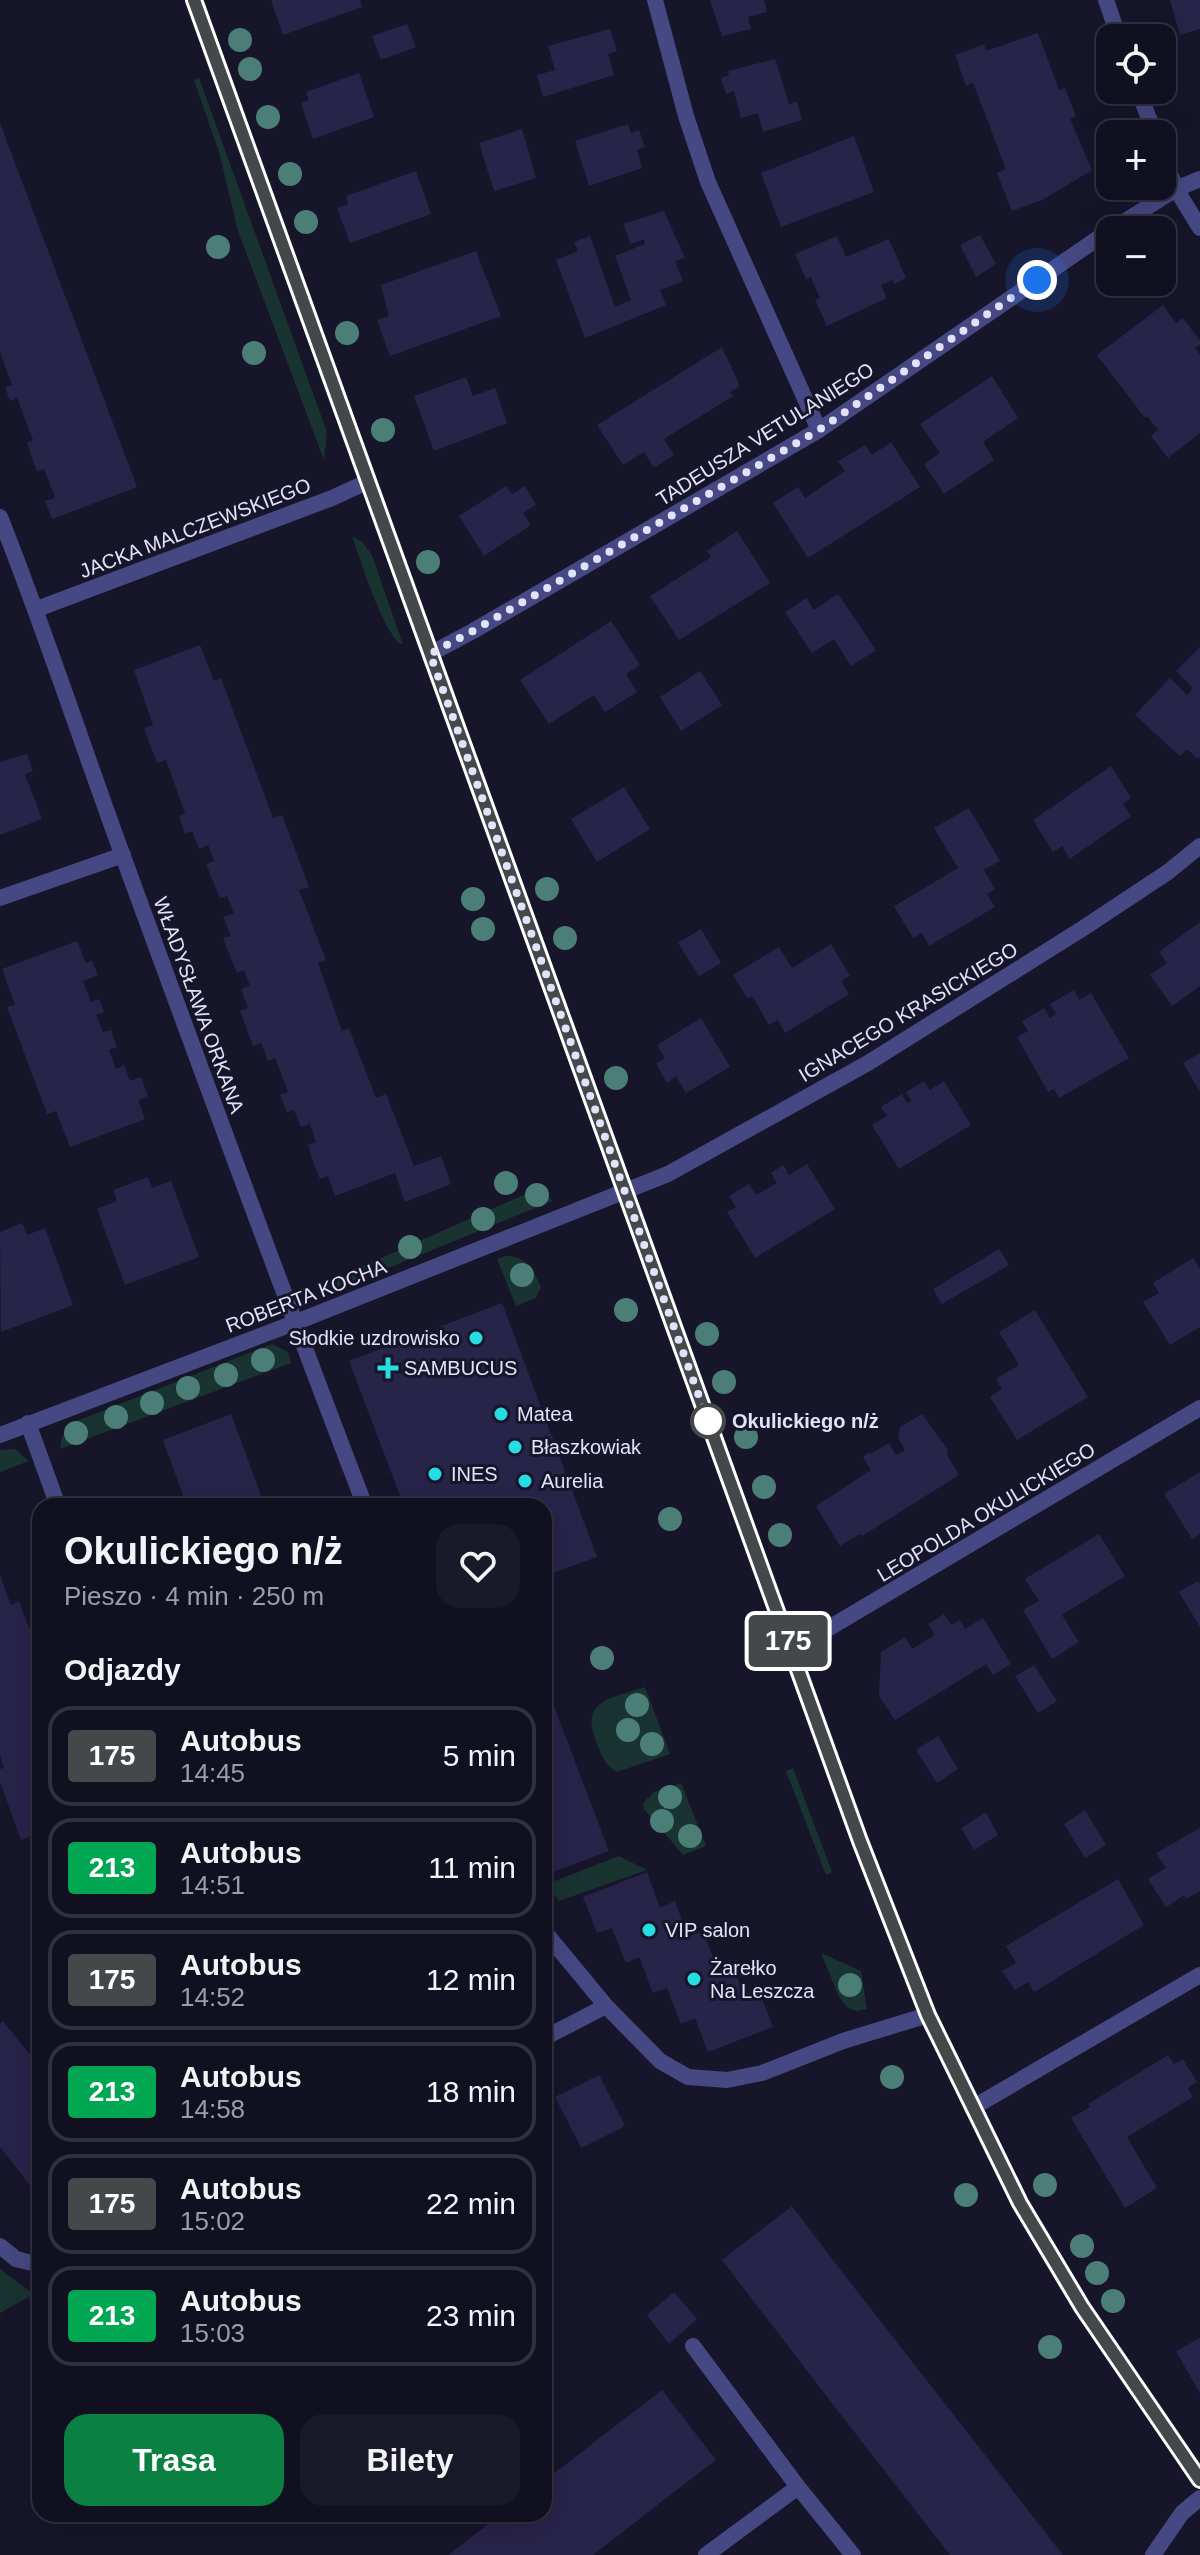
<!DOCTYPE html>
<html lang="pl">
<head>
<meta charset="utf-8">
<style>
  :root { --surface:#111020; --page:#1a1929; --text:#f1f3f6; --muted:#9c9da5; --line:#30303e; --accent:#0b8043 }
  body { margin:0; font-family:Helvetica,sans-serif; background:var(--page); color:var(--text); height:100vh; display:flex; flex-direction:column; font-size:30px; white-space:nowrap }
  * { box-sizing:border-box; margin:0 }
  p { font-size:26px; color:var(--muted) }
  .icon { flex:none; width:44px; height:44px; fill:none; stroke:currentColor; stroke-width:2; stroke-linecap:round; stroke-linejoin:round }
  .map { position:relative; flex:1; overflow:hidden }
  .panel { position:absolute; left:32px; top:1498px; width:520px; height:1024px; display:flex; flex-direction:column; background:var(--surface); border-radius:24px; box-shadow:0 8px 32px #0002,0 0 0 2px var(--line) }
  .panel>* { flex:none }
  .badge { padding:0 16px; border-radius:6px; font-size:28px; line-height:52px }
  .tools { position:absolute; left:1096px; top:24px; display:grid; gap:16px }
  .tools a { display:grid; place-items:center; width:80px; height:80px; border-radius:16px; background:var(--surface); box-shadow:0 8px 32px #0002,0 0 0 2px var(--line); font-size:40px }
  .you { position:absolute; width:40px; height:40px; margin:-20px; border:6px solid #fff; border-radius:50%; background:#1a73e8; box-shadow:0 0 0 12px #1a73e833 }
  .map>.badge { position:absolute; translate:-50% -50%; box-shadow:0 0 0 4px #fff }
  h2 { padding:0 32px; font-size:30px; line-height:72px }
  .round { display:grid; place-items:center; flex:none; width:84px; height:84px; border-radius:24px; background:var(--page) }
  .summary { display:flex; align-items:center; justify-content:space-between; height:136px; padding:0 32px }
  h1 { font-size:38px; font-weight:700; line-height:60px }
  .action { display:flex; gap:16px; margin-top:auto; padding:16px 32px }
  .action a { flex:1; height:92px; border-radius:24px; background:var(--accent); color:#fff; font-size:32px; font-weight:700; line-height:92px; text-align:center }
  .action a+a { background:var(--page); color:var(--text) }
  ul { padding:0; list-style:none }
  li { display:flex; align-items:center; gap:24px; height:100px; margin:0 16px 12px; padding:0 16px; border:4px solid var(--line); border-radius:24px }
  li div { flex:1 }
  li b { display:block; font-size:30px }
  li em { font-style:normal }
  li .badge { min-width:88px; font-weight:700; text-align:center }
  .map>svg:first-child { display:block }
  .green { fill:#193331 }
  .building { fill:#282349 }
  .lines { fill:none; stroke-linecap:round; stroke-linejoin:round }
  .minor { stroke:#464883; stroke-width:16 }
  .tertiary { stroke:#464883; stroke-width:16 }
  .tree { fill:#4b7e77 }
  .line-casing { stroke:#fff; stroke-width:18 }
  .line { stroke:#45484a; stroke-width:12 }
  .walk { stroke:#e3e2fb; stroke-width:8; stroke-dasharray:0 14.4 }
  .poi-dot { fill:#26dde4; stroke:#17152a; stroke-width:3 }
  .stop-dot { fill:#fff; stroke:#45484a; stroke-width:4 }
  .labels { text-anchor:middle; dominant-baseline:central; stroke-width:6; stroke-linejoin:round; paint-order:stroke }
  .street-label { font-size:20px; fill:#e3e2fb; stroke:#17152a }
  .poi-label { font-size:20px; fill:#e3e2fb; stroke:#17152a; text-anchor:start }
  .stop-label { font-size:20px; font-weight:bold; fill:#e3e2fb; stroke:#17152a; text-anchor:start }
</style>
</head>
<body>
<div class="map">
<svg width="1200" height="2555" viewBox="0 0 1200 2555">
  <rect width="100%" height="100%" fill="#17152a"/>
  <path class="green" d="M199,78L327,432L324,460L238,231L219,152L194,80Z
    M352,536L363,543L372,555L403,645C384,637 360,558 352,536Z
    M541,1187L552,1201L327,1293L323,1284Z
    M505,1256C526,1256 533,1269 541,1287L536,1298L516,1306L497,1259Z
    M272,1344L288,1352L291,1363L60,1449L62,1436L77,1421Z
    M15,1449L29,1461L0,1472V1450Z
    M645,1687L670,1754L617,1772C604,1765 601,1754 596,1741C579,1699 614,1698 645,1687Z
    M793,1768L832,1872L826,1875L786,1771Z
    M681,1783L706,1846L683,1855L644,1809L643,1803L654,1792Z
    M619,1856L647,1870L559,1901L547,1884Z
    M821,1953L861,1971L867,2009L857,2011L848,2008L839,1997Z
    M0,2269L34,2294L0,2313Z"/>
  <path class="building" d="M271,0H360L362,7L283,35Z
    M710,0H764L767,12L748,17L751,29L722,36Z
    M1170,0H1200V29L1180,35Z
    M407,24L416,47L381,60L372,36Z
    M610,29L617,51L608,54L614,75L543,97L537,75L555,70L548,46Z
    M1038,33L1059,90L1065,88L1076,116L1070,119L1092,170L1042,200L1012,211L997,173L1006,169L973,83L966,86L955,55L984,44L986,51Z
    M775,59L789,104L797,102L802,120L763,132L758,113L741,118L734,91L726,94L721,78L729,75L728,71Z
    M359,73L374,117L313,139L301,103L309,100L306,92Z
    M0,123L137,487L52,519L45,501L55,498L44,469L37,472L27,443L33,440L17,398L10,401L5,387L12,385L0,352Z
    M628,124L631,133L639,130L645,147L637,150L642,168L589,186L575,141Z
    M522,129L536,178L494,191L479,143Z
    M854,136L874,192L781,227L761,173Z
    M416,171L431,214L350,243L337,208L348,204L346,196Z
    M664,211L685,258L675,261L683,281L660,290L666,305L585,338L556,260L578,251L574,242L590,236L615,307L631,300L615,256L645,244L644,239L631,244L623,224Z
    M980,235L996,264L976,277L960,245Z
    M837,236L846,257L889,239L906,278L894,284L893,280L881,285L887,298L827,326L815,300L820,298L811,277L806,279L795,254Z
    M476,251L501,316L390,356L377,320L389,316L381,285Z
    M1163,305L1176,323L1183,318L1200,341V345L1195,348L1200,355V433L1168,458L1151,436L1158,430L1147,416L1145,418L1097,355Z
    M722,347L740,386L730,392L733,396L664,439L674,455L654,468L644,452L623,465L597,425Z
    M992,376L1018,418L983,442L994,460L944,494L924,464L940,453L920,424Z
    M466,377L473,396L495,388L507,423L434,451L414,396Z
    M891,442L920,487L808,558L773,503L798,487L805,498L845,471L838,461L865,445L872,455Z
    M506,486L512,494L525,486L536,505L523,513L531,525L484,556L459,516Z
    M737,531L770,583L679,640L650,596L711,557L707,551Z
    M838,594L876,650L851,666L834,639L812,653L785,612L806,598L814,610Z
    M611,621L640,665L626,674L637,692L605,712L594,695L549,724L520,680Z
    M200,645L214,681L221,678L273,818L282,815L309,887L299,890L326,960L318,963L342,1031L349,1028L376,1098L386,1094L414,1166L441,1156L451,1184L405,1202L395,1173L335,1196L328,1176L320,1179L313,1162L308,1145L316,1142L310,1124L301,1127L294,1110L287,1112L280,1095L288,1092L275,1058L268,1061L261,1043L253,1046L240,1011L248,1008L241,989L250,986L244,970L237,973L223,938L231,936L223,917L234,913L227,896L220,898L206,864L214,861L208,845L199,849L192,831L185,834L179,816L185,813L166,760L157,763L144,728L153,725L134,670Z
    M1200,647V757L1198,759L1187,749L1180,756L1135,715L1170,678L1187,695L1193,688L1176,671Z
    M700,671L722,705L681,731L660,697Z
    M27,754L33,771L25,774L42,819L0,835V762Z
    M1111,766L1131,798L1123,804L1131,816L1070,859L1062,846L1053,852L1033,820Z
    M624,787L650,829L597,862L571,819Z
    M969,808L1000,861L984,870L995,889L987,894L995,907L929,946L922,933L913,938L894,906L958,868L934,828Z
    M1200,922V986L1172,1006L1150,975L1167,963L1159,952Z
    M701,929L721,963L699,976L678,943Z
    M77,941L86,963L92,961L98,975L83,981L91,1002L99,999L104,1012L96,1015L103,1032L111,1030L117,1047L109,1050L116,1069L124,1065L130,1081L141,1077L148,1096L138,1100L145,1119L70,1147L56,1111L47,1114L7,1007L15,1005L2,969Z
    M831,944L850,976L841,981L849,994L785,1033L778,1020L769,1025L752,996L747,998L733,975L779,947L792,968Z
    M1074,990L1079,1000L1091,993L1129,1058L1059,1098L1054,1089L1048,1092L1017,1037L1028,1031L1022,1021L1044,1008L1050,1018L1056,1014L1050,1004Z
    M701,1018L730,1067L686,1093L676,1076L667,1083L656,1063L665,1058L657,1045Z
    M1200,1053V1092L1183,1063Z
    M924,1081L930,1090L944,1081L971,1125L899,1169L872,1125L887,1116L881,1107L902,1094L907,1103L911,1101L906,1092Z
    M807,1164L835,1209L755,1258L727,1212L736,1207L729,1196L749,1184L756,1195L777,1183L771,1173L783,1165L789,1175Z
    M148,1177L152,1188L171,1181L199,1257L125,1285L97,1209L117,1201L113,1190Z
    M22,1223L27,1235L45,1228L73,1305L1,1332L0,1232Z
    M999,1249L1009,1265L942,1304L933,1289Z
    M1193,1258L1200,1269V1327L1170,1345L1143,1302L1159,1293L1153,1283Z
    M502,1303L597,1557L544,1576V1506H404L349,1361L414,1336L419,1348L441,1340L436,1328Z
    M1035,1310L1088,1397L1017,1440L990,1397L1002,1389L996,1379L1019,1365L999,1332Z
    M231,1414L265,1506H187L163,1440Z
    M922,1414L948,1450L947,1455L959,1475L862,1536L860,1534L840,1546L816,1506L871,1470L863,1457L870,1452L871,1454L889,1443L896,1455L905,1450L898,1438L900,1427Z
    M1200,1472V1534L1192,1539L1164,1494Z
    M1099,1534L1125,1576L1062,1615L1079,1642L1052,1659L1023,1610L1039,1601L1025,1579Z
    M0,1575L11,1605L19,1601L40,1658V1858L31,1836L21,1840L0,1782V1769L4,1768L0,1756Z
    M1198,1581L1200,1584V1627L1179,1592Z
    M944,1614L951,1625L960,1620L965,1629L983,1618L1011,1664L993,1675L986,1664L895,1720L879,1696L881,1652L905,1637L912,1649L925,1641L935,1635L928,1624Z
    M1034,1665L1057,1701L1038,1713L1015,1676Z
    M544,1680L609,1851L545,1875L544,1872Z
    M938,1736L958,1769L937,1783L916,1750Z
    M1085,1810L1106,1845L1085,1858L1064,1824Z
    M986,1812L998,1835L974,1850L961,1828Z
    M1200,1828V1891L1186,1899L1184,1895L1166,1907L1148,1879L1166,1868L1156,1853Z
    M647,1872L660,1908L675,1901L688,1937L703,1931L716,1965L730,1960L744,1995L758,1989L773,2027L708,2052L695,2018L681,2024L667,1988L653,1993L639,1957L626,1963L612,1928L597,1933L583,1897Z
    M1118,1879L1144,1925L1034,1992L1028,1982L1015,1990L1002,1971L1016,1963L1006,1946Z
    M3,2021L40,2067V2189L36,2193L0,2147V2024Z
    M1168,2055L1174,2064L1183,2059L1197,2082L1188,2088L1193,2097L1127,2137L1157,2188L1125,2208L1071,2118L1090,2107L1088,2104Z
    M599,2075L625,2126L581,2148L555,2097Z
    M792,2206L839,2268L1063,2555H950L838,2411L722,2260Z
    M674,2292L697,2319L669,2344L647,2315Z
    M1200,2338V2394L1176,2351Z
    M662,2390L716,2460L683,2485L593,2555H448L501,2514H544V2481Z"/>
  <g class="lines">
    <path class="minor" d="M655,0L686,116L708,182L819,430
      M1106,0L1119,38
      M1138,90L1155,134
      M1162,152L1176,189L1200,228
      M1111,230L1176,189L1200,179
      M0,517C45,630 82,745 124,859C203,1075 282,1291 365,1506
      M37,609L332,498L367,482
      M430,654L473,631L819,430L1110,230
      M0,898L123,855
      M28,1423L58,1506
      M0,1435L294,1323L668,1174L868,1063L1082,929L1168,872L1200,846
      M789,1645L829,1628L1200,1408
      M544,1931L606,2006L660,2061L688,2077L727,2080L762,2073L843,2041L928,2015
      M544,2038L606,2006
      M972,2108L1200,1975
      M0,2246L16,2259L40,2265
      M693,2346L798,2487L853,2555
      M706,2555L798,2487
      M1153,2555L1182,2513L1200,2498"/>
    <path class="tertiary" d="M194,0L860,1841L928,2015L1020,2203L1082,2307L1200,2480"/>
  </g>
  <g class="tree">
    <circle cx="240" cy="40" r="12"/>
    <circle cx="250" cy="69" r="12"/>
    <circle cx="268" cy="117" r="12"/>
    <circle cx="290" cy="174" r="12"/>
    <circle cx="306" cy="222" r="12"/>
    <circle cx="218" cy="247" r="12"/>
    <circle cx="347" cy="333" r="12"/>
    <circle cx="254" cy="353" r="12"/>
    <circle cx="383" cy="430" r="12"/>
    <circle cx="428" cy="562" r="12"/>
    <circle cx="547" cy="889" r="12"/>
    <circle cx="473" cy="899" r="12"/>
    <circle cx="483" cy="929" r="12"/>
    <circle cx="565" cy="938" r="12"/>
    <circle cx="616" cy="1078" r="12"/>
    <circle cx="506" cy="1183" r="12"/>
    <circle cx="537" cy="1195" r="12"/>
    <circle cx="483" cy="1219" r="12"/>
    <circle cx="410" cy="1247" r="12"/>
    <circle cx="522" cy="1275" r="12"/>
    <circle cx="626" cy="1310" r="12"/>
    <circle cx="707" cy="1334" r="12"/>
    <circle cx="263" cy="1360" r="12"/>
    <circle cx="226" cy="1375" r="12"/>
    <circle cx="724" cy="1382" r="12"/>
    <circle cx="188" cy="1388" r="12"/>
    <circle cx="152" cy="1403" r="12"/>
    <circle cx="116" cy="1417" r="12"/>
    <circle cx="76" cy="1433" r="12"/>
    <circle cx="746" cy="1437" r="12"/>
    <circle cx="764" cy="1487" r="12"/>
    <circle cx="670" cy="1519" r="12"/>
    <circle cx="780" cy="1535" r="12"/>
    <circle cx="602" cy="1658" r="12"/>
    <circle cx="637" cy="1705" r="12"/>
    <circle cx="628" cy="1730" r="12"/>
    <circle cx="652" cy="1744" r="12"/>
    <circle cx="670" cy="1797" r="12"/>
    <circle cx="662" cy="1821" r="12"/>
    <circle cx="690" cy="1836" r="12"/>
    <circle cx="850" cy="1985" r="12"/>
    <circle cx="892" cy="2077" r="12"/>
    <circle cx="1045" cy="2185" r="12"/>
    <circle cx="966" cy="2195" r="12"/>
    <circle cx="1082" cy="2246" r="12"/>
    <circle cx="1097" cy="2273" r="12"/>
    <circle cx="1113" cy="2301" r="12"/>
    <circle cx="1050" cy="2347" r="12"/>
  </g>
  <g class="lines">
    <g class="line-casing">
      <path id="line" d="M194,0L860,1841L928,2015L1020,2203L1082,2307L1200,2480"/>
    </g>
    <use href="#line" class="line"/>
    <path class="walk" d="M708,1421L430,654L473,631L819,430L1037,280"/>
  </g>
  <g class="poi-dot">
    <circle cx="476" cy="1338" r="8"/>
    <path d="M384 1356h8v8h8v8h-8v8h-8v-8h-8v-8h8z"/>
    <circle cx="501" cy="1414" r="8"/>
    <circle cx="515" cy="1447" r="8"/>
    <circle cx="435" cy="1474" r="8"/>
    <circle cx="525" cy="1481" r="8"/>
    <circle cx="649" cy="1930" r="8"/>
    <circle cx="694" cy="1979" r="8"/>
  </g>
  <circle class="stop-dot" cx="708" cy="1421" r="16"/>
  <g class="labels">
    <g class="street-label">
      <text transform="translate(765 434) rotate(-32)">TADEUSZA VETULANIEGO</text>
      <text transform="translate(195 528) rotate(-21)">JACKA MALCZEWSKIEGO</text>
      <text transform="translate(199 1005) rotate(70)">WŁADYSŁAWA ORKANA</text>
      <text transform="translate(908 1012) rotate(-31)">IGNACEGO KRASICKIEGO</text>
      <text transform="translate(306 1296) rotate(-21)">ROBERTA KOCHA</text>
      <text transform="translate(986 1512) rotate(-31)">LEOPOLDA OKULICKIEGO</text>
    </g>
    <g class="poi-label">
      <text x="460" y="1338" text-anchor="end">Słodkie uzdrowisko</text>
      <text x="404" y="1368">SAMBUCUS</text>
      <text x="517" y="1414">Matea</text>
      <text x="531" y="1447">Błaszkowiak</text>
      <text x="451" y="1474">INES</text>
      <text x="541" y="1481">Aurelia</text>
      <text x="665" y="1930">VIP salon</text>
      <text x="710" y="1968">Żarełko<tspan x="710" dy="23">Na Leszcza</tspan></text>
    </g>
    <g class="stop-label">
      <text x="732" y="1421">Okulickiego n/ż</text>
    </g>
  </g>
</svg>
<div class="tools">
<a><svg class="icon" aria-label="locate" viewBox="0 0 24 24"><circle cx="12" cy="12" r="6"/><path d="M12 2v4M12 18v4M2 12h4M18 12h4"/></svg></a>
<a>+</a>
<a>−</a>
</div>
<div class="you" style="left:1037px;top:280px"></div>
<b class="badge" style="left:788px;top:1641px;background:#45484a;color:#fff">175</b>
<section class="panel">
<div class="summary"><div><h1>Okulickiego n/ż</h1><p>Pieszo · 4 min · 250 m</p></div><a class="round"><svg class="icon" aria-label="heart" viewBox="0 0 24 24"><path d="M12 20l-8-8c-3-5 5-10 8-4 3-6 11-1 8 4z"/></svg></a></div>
<h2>Odjazdy</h2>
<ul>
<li><span class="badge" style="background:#45484a;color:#fff">175</span><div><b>Autobus</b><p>14:45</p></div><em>5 min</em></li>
<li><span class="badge" style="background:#00a651;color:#fff">213</span><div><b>Autobus</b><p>14:51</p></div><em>11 min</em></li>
<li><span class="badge" style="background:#45484a;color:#fff">175</span><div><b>Autobus</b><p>14:52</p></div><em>12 min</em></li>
<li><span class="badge" style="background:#00a651;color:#fff">213</span><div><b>Autobus</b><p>14:58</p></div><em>18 min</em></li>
<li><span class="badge" style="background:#45484a;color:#fff">175</span><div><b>Autobus</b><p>15:02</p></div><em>22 min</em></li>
<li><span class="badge" style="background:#00a651;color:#fff">213</span><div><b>Autobus</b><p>15:03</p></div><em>23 min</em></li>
</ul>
<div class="action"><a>Trasa</a><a>Bilety</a></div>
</section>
</div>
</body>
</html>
